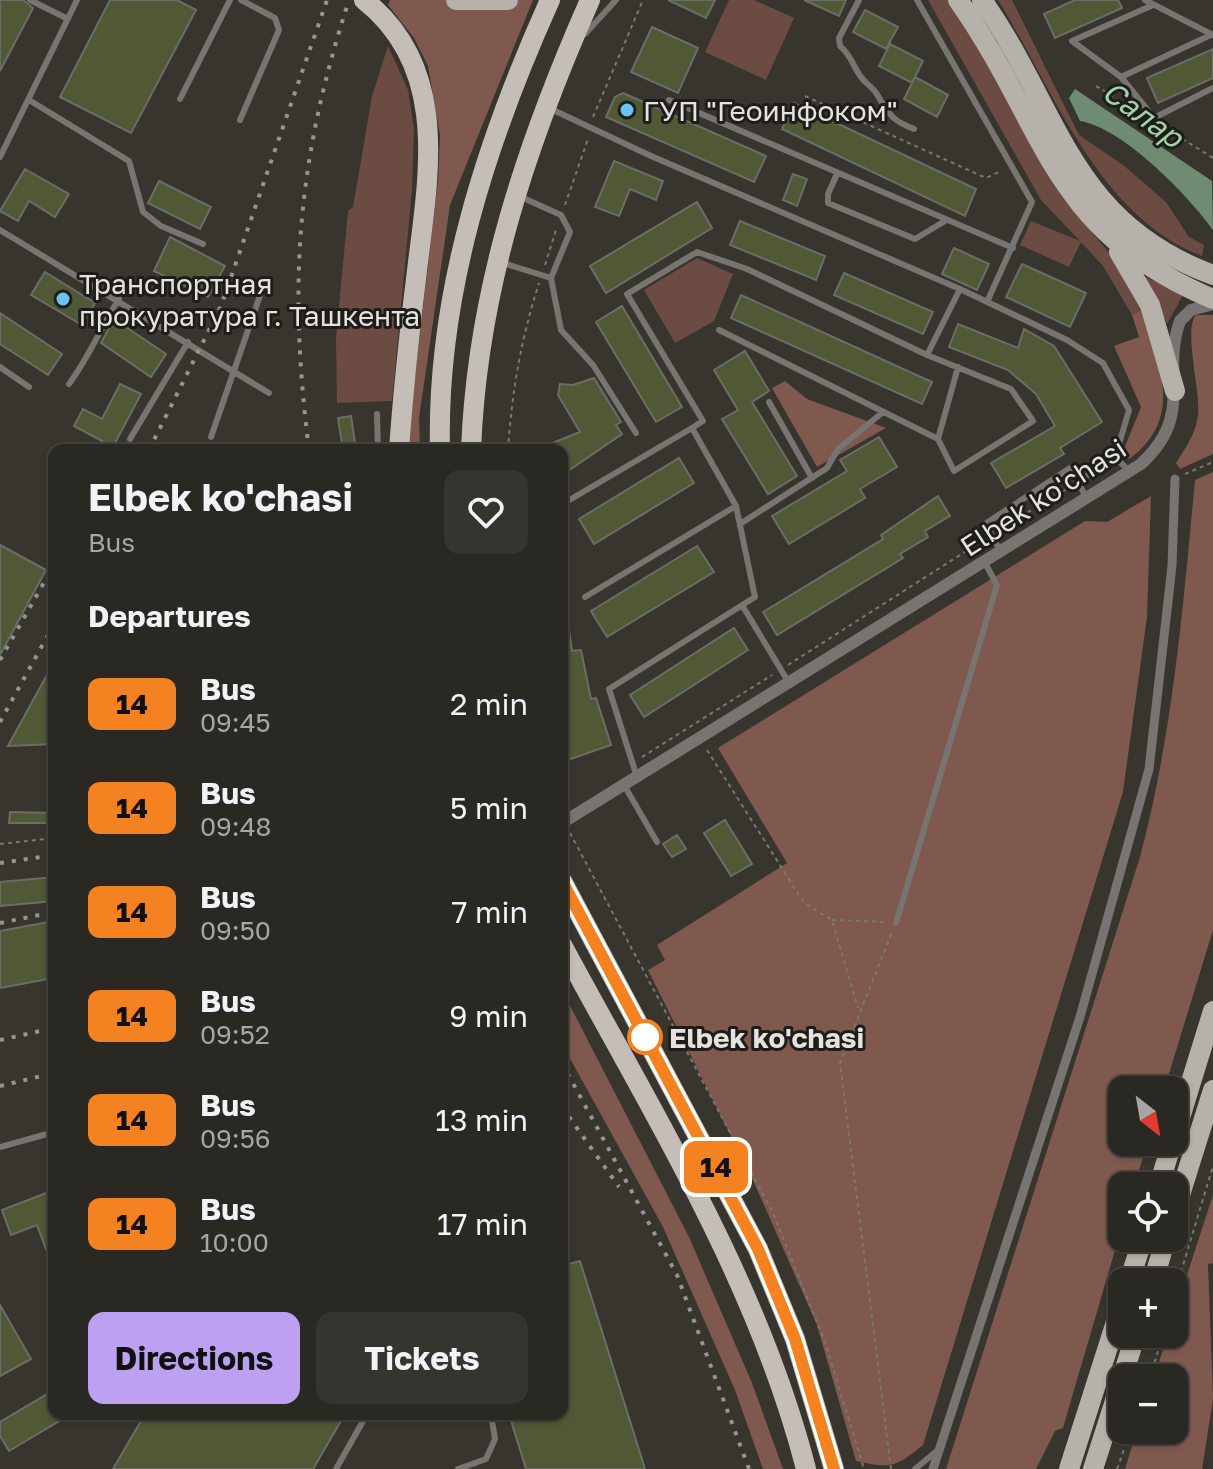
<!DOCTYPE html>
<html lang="en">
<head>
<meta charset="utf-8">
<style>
  :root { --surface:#292822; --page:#35342f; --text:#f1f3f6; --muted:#a5a6a5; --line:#454440; --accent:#bca0f2 }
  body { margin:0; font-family:"Golos Text",sans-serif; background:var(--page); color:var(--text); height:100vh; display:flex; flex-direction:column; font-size:30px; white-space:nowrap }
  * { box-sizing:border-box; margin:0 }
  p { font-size:26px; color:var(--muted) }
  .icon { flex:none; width:44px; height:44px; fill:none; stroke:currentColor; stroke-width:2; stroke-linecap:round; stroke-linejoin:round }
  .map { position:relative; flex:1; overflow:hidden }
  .panel { position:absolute; left:48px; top:444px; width:520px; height:976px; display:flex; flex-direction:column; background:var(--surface); border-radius:16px; box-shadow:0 2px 6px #0004,0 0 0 2px var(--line) }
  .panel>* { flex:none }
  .badge { padding:0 16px; border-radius:12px; font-size:28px; line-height:52px }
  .needle { width:52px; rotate:149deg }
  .fabs { position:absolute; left:1108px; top:1076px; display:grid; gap:16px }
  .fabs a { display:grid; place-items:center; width:80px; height:80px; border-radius:16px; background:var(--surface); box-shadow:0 2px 6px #0004,0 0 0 2px var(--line); font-size:40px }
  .map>.badge { position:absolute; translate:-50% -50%; box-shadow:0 0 0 4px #fff }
  h2 { padding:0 40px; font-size:30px; line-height:72px }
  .round { display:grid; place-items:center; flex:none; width:84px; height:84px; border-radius:16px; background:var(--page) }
  .summary { display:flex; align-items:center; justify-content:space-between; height:136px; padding:0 40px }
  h1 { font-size:38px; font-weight:700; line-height:60px }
  .action { display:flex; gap:16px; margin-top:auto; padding:16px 40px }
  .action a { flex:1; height:92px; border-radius:16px; background:var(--accent); color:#111; font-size:32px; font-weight:700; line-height:92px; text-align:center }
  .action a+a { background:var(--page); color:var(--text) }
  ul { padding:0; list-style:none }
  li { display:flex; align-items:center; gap:24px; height:104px; padding:0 40px }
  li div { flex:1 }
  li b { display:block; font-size:30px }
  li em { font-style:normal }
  li .badge { min-width:88px; font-weight:700; text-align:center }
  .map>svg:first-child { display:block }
  .green { fill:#6c4b42 }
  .forest { fill:#7f594e }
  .water { fill:#6d8c71 }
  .building { fill:#505836; stroke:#6b6e66; stroke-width:2 }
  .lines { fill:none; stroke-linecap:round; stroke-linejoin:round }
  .path { stroke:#7a7872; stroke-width:2; stroke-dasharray:4 4; stroke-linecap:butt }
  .service { stroke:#777471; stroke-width:6 }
  .pedestrian { stroke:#777471; stroke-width:9 }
  .minor { stroke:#777471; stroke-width:12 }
  .primary { stroke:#b7b1ac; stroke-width:20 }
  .trunk { stroke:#c4bdb8; stroke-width:20 }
  .rail { stroke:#979590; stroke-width:4; stroke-dasharray:4 8; stroke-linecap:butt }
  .line-casing { stroke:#fff; stroke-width:18 }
  .line { stroke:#f58220; stroke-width:12 }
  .poi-dot { fill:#6ac3f1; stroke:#1e1d1a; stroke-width:3 }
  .stop-dot { fill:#fff; stroke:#f58220; stroke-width:4 }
  .labels { text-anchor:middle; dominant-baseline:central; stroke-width:6; stroke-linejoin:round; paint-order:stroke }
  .poi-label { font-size:28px; fill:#e5e3df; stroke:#1e1d1a; text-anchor:start }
  .street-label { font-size:28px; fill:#e5e3df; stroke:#1e1d1a }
  .stop-label { font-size:28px; font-weight:bold; fill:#e5e3df; stroke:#1e1d1a; text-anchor:start }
  .water-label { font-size:30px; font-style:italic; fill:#a0d4a7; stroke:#1e1d1a }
</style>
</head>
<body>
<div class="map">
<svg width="1213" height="1469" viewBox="0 0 1213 1469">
  <rect width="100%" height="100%" fill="#37352e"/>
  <path class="green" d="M729,0H754L794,18L766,80L705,52Z
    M928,0H951L957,9L1062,197L1117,262L1143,309L1132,315L1103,266L1081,242L1069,267L1020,245L1031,221L1080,241L1041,200Z
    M998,0H1012L1079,135L1123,165L1166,202L1189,237L1204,245L1202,256C1097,216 1053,88 998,0Z
    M388,46L408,90L414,129L412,190L392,401L337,403L336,338L348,211L353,207L372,96Z
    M697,258L733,274L714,321L675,343L644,290Z
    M1144,276L1183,295L1167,324Z"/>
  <path class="forest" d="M390,0H533L450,205L419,418L420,450H406L438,181L440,135L428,66L414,38L388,5Z
    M1143,309C1159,365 1185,418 1129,459L1122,454L1141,407L1114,346L1139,337L1132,315Z
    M1196,315H1213V454L1180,469L1176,463C1186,447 1195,435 1198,416C1201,392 1183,329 1196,315Z
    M785,381L807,399L886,428L817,467L772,388Z
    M1213,472V930L1164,1090H1122V1142H1148L1134,1186H1122V1226L1063,1428L1055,1431L1036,1469H946L1140,857C1173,733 1183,606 1195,480Z
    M1151,496L1147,617L1123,792L923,1445C896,1467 891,1469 856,1461L817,1325L752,1178L648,970L665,960L657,945L787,863L718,748L1085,521L1107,522Z
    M562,990L689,1237L752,1383L783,1469H763L735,1390L663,1227L562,1044Z
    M1213,1195V1263L1208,1264L1213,1399L1202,1469H1125L1137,1430H1174V1378H1154L1168,1334H1174V1315Z"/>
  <path class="water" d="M1075,89L1212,181L1213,230C1188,195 1123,128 1080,121L1069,98Z"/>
  <path class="building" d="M0,0H23L33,8L0,71Z
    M110,0H177L196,10L131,133L60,97Z
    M668,0H715L706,18Z
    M804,0H846L839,16Z
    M1075,0H1118L1122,8L1055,38L1044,14Z
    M865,10L898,27L886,49L853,32Z
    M652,27L698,48L678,93L631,72Z
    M890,44L923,61L912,83L879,66Z
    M1213,49V78L1158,103L1147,78Z
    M915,77L948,95L937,117L904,99Z
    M623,93L766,156L754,182L606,117L615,97Z
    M794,103L976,189L965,216L782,129Z
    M614,161L663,181L656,200L630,189L619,216L595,207Z
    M25,169L69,194L55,217L29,201L18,221L0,211Z
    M793,174L807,179L797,206L783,200Z
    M159,181L211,207L200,229L148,203Z
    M697,202L712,228L606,293L590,266Z
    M740,221L825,256L816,280L730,245Z
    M170,237L225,266L208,297L154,271Z
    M954,248L989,264L977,290L942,274Z
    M1022,264L1086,293L1070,327L1006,297Z
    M45,272L95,303L82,325L31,295Z
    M844,273L933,312L923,334L834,295Z
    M741,295L932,382L922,404L731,318Z
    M622,306L682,407L656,422L596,322Z
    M0,313L62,354L48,375L0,344Z
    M114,319L166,354L151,377L101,343Z
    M958,324L1018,348L1024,329L1054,346L1102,422L1060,448L1064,454L1006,488L991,463L1055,426L1036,394L1008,370L949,347Z
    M745,351L769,391L752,402L797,476L768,494L722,419L738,410L714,370Z
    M594,378L621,422L616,425L622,434L562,475V450H535L580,432L558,395L560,384L573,385Z
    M120,384L141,394L113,447L74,426L83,409L102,419Z
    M351,416L356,450H343L338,418Z
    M879,437L897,467L860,489L865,498L789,544L772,516L847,471L840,460Z
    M679,458L694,483L594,544L579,519Z
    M938,496L950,516L925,531L928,537L900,554L903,558L777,635L763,612L883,539L881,535Z
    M0,545L46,570L0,655Z
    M697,546L714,572L607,637L591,611Z
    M568,623L572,651L581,650L591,699L596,698L611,745L568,760L562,759V624Z
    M734,628L748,650L644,717L630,695Z
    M54,662V744L8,746Z
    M10,812L54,813V823H9Z
    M725,820L752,864L731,876L704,833Z
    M677,835L686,849L672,857L663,844Z
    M54,877V901L0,906V882Z
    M54,921V978L0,988V931Z
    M54,1190V1268H53L37,1225L11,1235L2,1210Z
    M580,1261L645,1469H526L509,1414H562V1266Z
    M0,1305L31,1359L0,1376Z
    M54,1390V1414H71L9,1451L0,1436V1422Z
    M145,1414H345L313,1469H113Z"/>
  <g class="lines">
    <path class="path" d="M1096,86L1132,108
      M805,96L986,178L1001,171
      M593,117L643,0
      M1162,126L1213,158
      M565,205L588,139
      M545,265L556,230
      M508,450C512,391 521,339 539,283
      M1185,474L1213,462
      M1000,529L1070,487
      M788,665L985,539
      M707,750L804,903L832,920L858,1008
      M642,757L772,675
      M570,833L773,1213L825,1342L864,1469
      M0,844L54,838
      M832,920L887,922
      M1174,1295L1213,1166
      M1150,1378L1163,1334
      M891,1469L840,1063L892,932
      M1117,1469L1131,1430"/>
    <path class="service" d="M30,0L68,19
      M859,0L839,38L840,46C852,56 852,65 861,77C866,84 874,88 878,96C889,115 893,121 914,129
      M917,0L1032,202L987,302
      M1145,0L1213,35
      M1153,5L1072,41L1121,77L1154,118L1213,88
      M585,34L616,0
      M1121,77L1213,34
      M180,99L230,0
      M29,100L129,161L143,212L161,226L203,244
      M669,100L1013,248
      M551,109L651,156L960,289L927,355
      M240,120L279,30L275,18L241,0
      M0,157L77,0
      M837,174L828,194V203L915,239L945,221
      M521,197L561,215L570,232L551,278L561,330L593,365L636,433
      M0,230L269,393
      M503,263L551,278
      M960,289L1067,340L1103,363L1129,410L1115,458L1077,482
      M0,367L29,387
      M69,384C89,357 101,327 119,299
      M769,402L812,478
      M377,414L378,450
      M692,428L703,421L627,294L697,252L747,269L927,355L1011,389L1033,421L954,471L938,439L719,330
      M211,437L265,281
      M130,439L188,342
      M938,439L958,367
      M1115,458L1131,472
      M562,498L566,502L692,428L736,506L755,597L609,689L637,777
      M740,524L827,468L838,449L883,412
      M1000,550L985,524L1070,468L1086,497
      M585,597L736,506
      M742,605L789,683
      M624,785L657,842
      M896,923L997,585L985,563
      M0,1147L54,1132
      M336,1469L367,1414
      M458,1469L486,1459L495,1439L491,1414
      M915,1469L938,1450"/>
    <path class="pedestrian" d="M933,1469L1080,1017L1149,769L1172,566L1175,479"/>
    <path class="minor" d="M562,823L1141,464C1196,413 1160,377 1180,321L1191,310L1213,304"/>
    <path class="primary" d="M456,0H508
      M958,0C1049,129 1048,230 1213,299
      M982,0C1060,110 1068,221 1213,275
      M1119,252L1150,305L1175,391
      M1174,1137L1213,1011
      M1159,1186L1172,1142
      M1174,1214L1213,1090
      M1129,1282L1143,1238
      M1153,1282L1166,1238
      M1122,1378L1136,1334
      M1069,1469L1122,1303
      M1093,1469L1122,1379"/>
    <path class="trunk" d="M364,0C453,70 427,182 416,279C409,336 403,393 399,450
      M440,450C436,294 487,140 550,0
      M471,450C477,291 526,145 590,0
      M562,881L758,1249L795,1339L834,1469
      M562,945C653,1114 758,1282 806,1469"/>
    <path class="rail" d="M149,450L221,306L327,0
      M309,450C288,283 297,160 349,0
      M0,660L54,565
      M0,722L54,624
      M0,863L54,855
      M0,923L54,912
      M0,1040L54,1028
      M562,1063L677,1275L749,1469
      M0,1086L54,1073
      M562,1107L619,1187"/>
  </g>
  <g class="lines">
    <g class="line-casing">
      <path id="line" d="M562,881L758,1249L795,1339L834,1469"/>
    </g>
    <use href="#line" class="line"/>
  </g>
  <g class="poi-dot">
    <circle cx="627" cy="110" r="8"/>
    <circle cx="63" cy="299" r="8"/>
  </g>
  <circle class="stop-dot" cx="645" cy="1037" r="16"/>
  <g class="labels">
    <g class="poi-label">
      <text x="643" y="110">ГУП "Геоинфоком"</text>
      <text x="79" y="283">Транспортная<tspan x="79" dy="32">прокуратура г. Ташкента</tspan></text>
    </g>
    <g class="street-label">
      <text transform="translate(1043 497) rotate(-33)">Elbek ko'chasi</text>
    </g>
    <g class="stop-label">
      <text x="669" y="1037">Elbek ko'chasi</text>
    </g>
    <g class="water-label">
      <text transform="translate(1143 114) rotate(36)">Салар</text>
    </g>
  </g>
</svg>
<div class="fabs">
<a><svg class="needle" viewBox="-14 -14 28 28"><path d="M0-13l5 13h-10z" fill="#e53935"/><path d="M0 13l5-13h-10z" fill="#a5a6a5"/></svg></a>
<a><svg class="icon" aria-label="locate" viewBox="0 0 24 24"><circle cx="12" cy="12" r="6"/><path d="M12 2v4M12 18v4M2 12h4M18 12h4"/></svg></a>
<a>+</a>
<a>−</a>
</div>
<b class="badge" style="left:716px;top:1167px;background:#f58220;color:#111">14</b>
<section class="panel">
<div class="summary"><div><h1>Elbek ko'chasi</h1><p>Bus</p></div><a class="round"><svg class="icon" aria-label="heart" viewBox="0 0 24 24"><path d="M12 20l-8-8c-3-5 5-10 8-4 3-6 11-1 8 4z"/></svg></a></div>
<h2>Departures</h2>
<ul>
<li><span class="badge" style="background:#f58220;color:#111">14</span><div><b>Bus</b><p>09:45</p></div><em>2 min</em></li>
<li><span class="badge" style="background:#f58220;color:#111">14</span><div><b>Bus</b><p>09:48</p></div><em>5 min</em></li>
<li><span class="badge" style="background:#f58220;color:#111">14</span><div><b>Bus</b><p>09:50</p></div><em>7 min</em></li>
<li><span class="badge" style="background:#f58220;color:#111">14</span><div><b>Bus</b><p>09:52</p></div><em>9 min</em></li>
<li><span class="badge" style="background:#f58220;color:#111">14</span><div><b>Bus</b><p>09:56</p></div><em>13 min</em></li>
<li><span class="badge" style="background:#f58220;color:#111">14</span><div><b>Bus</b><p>10:00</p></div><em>17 min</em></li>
</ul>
<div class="action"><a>Directions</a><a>Tickets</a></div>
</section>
</div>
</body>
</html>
